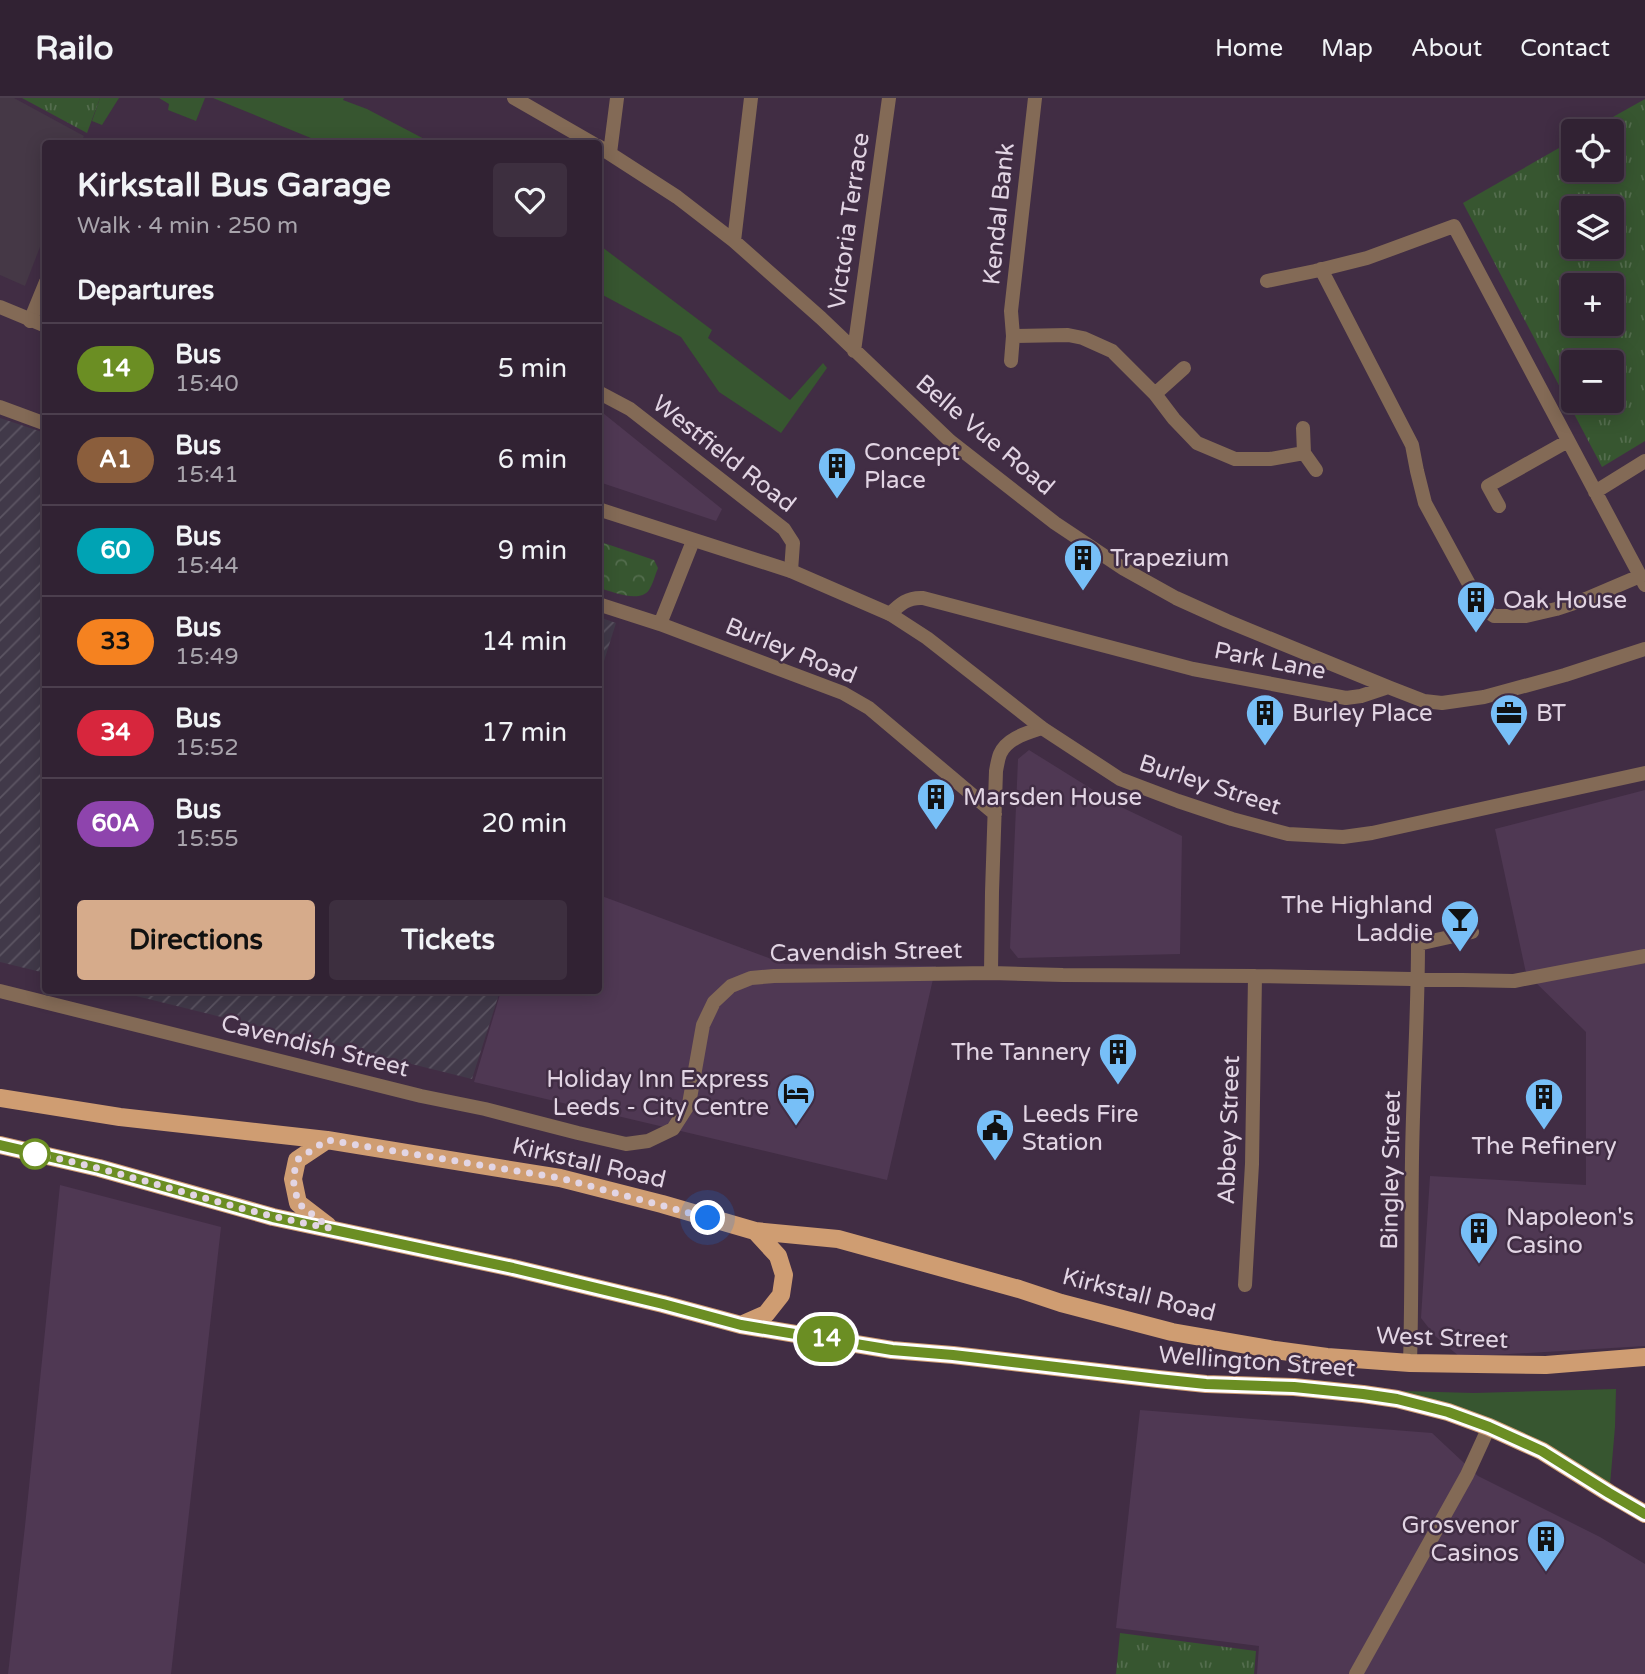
<!DOCTYPE html>
<html lang="en">
<head>
<meta charset="utf-8">
<style>
  :root { --surface:#312233; --page:#3d2f3f; --text:#f1f3f6; --muted:#a8a4ac; --line:#4c3f4e; --accent:#d6ab8b }
  body { margin:0; font-family:"Varela Round",sans-serif; background:var(--page); color:var(--text); height:100vh; display:flex; flex-direction:column; font-size:26px; white-space:nowrap }
  * { box-sizing:border-box; margin:0 }
  p { font-size:23px; color:var(--muted) }
  .icon { flex:none; width:38px; height:38px; fill:none; stroke:currentColor; stroke-width:2; stroke-linecap:round; stroke-linejoin:round }
  .map { position:relative; flex:1; overflow:hidden }
  .drawer { position:absolute; left:42px; top:42px; width:560px; height:854px; display:flex; flex-direction:column; background:var(--surface); border-radius:7px; box-shadow:0 4px 18px #0003,0 0 0 2px var(--line) }
  .drawer>* { flex:none }
  .badge { padding:0 14px; border-radius:23px; font-size:24px; line-height:46px }
  .tools { position:absolute; left:1561px; top:21px; display:grid; gap:14px }
  .tools a { display:grid; place-items:center; width:63px; height:63px; border-radius:7px; background:var(--surface); box-shadow:0 4px 18px #0003,0 0 0 2px var(--line); font-size:35px }
  .you { position:absolute; width:35px; height:35px; margin:-18px; border:5px solid #fff; border-radius:50%; background:#1a73e8; box-shadow:0 0 0 10px #1a73e833 }
  .map>.badge { position:absolute; translate:-50% -50%; box-shadow:0 0 0 4px #fff }
  h2 { padding:0 35px; font-size:26px; line-height:63px }
  .round { display:grid; place-items:center; flex:none; width:74px; height:74px; border-radius:7px; background:var(--page) }
  .headline { display:flex; align-items:center; justify-content:space-between; height:119px; padding:0 35px }
  h1 { font-size:33px; font-weight:700; line-height:52px }
  .action { display:flex; gap:14px; margin-top:auto; padding:14px 35px }
  .action a { flex:1; height:80px; border-radius:7px; background:var(--accent); color:#111; font-size:28px; font-weight:700; line-height:80px; text-align:center }
  .action a+a { background:var(--page); color:var(--text) }
  ul { padding:0; list-style:none }
  li { display:flex; align-items:center; gap:21px; height:91px; padding:0 35px; border-top:2px solid var(--line) }
  li div { flex:1 }
  li b { display:block; font-size:26px }
  li em { font-style:normal }
  li .badge { min-width:77px; font-weight:700; text-align:center }
  header { display:flex; align-items:center; gap:42px; box-sizing:border-box; height:98px; padding:0 35px; background:var(--surface); border-bottom:2px solid var(--line) }
  header strong { font-size:33px }
  nav { display:flex; gap:38px; margin-inline-start:auto; font-size:24px }
  .map>svg:first-child { display:block }
  .built { fill:#4f3853 }
  .industrial { fill:url(#industrial-furrows) }
  .education { fill:#453846 }
  .grass { fill:#375630 }
  .forest { fill:url(#forest-crowns) }
  .park { fill:url(#park-tufts); fill-rule:evenodd }
  .lines { fill:none; stroke-linecap:round; stroke-linejoin:round }
  .minor { stroke:#836a56; stroke-width:14 }
  .tertiary { stroke:#836a56; stroke-width:14 }
  .primary { stroke:#cf9d72; stroke-width:18 }
  .line-casing { stroke:#fff; stroke-width:16 }
  .line { stroke:#6b8e23; stroke-width:10 }
  .walk { stroke:#e2d5e4; stroke-width:7; stroke-dasharray:0 12.6 }
  .stop-dot { fill:#fff; stroke:#6b8e23; stroke-width:3.5 }
  .labels { text-anchor:middle; dominant-baseline:central; stroke-width:5; stroke-linejoin:round; paint-order:stroke }
  .street-label { font-size:24px; fill:#e2d5e4; stroke:#412d44 }
  .poi-label { font-size:24px; fill:#e2d5e4; stroke:#412d44; text-anchor:start }
</style>
</head>
<body>
<header>
<strong>Railo</strong>
<nav><a>Home</a><a>Map</a><a>About</a><a>Contact</a></nav>
</header>
<div class="map">
<svg width="1645" height="1576" viewBox="0 0 1645 1576">
  <defs>
    <pattern id="industrial-furrows" width="10" height="10" patternUnits="userSpaceOnUse" patternTransform="scale(1.75)"><rect width="10" height="10" fill="#413949"/><path d="M-1 1l2-2M0 10L10 0M9 11l2-2" fill="none" stroke="#5c5563"/></pattern>
    <pattern id="forest-crowns" width="20" height="18" patternUnits="userSpaceOnUse" patternTransform="scale(1.75)"><rect width="20" height="18" fill="#375630"/><path d="M2 6a3 3 0 1 1 6 0M12 15a3 3 0 1 1 6 0" fill="none" stroke="#546d4e"/></pattern>
    <pattern id="park-tufts" width="24" height="20" patternUnits="userSpaceOnUse" patternTransform="scale(1.75)"><rect width="24" height="20" fill="#375630"/><path d="M3 7l-1-3M5 7V3M7 7l1-3M15 17l-1-3M17 17v-4M19 17l1-3" fill="none" stroke="#546d4e"/></pattern>
  </defs>
  <rect width="100%" height="100%" fill="#412d44"/>
  <path class="built" d="M598,311L722,411L716,423L599,384Z
    M1029,652L1119,708L1182,738L1180,856L1018,860L1010,850L1018,661Z
    M1645,692V1248L1460,1259L1435,1238L1421,1220L1430,1078L1586,1087V934L1526,875L1495,731Z
    M599,797L785,866L936,868L887,1082L474,984L501,893L598,892Z
    M60,1087L221,1129L171,1576H8L25,1428Z
    M1140,1312L1432,1335L1478,1378L1600,1439L1645,1466V1576H1257L1259,1548L1116,1530Z"/>
  <path class="industrial" d="M0,320L45,335V875L0,864Z
    M599,519L616,525L599,579L598,519Z
    M116,893H500L472,981Z"/>
  <path class="education" d="M0,0H14L84,38L81,45L46,46L45,136L25,188L0,177Z"/>
  <path class="grass" d="M100,0H119L102,27L92,23Z
    M159,0H205L196,23L168,12L169,6Z
    M213,0H344L343,2L367,11L432,45H323Z
    M598,146L712,232L708,240L790,302L823,265L827,270L781,335L719,294L681,239L599,195Z
    M1616,1291L1615,1329L1610,1387L1490,1321L1402,1293L1474,1295Z"/>
  <path class="forest" d="M598,443L654,462L658,470C655,477 653,486 649,492C639,506 612,493 599,490Z"/>
  <path class="park" d="M22,0H100L87,35Z
    M1645,1V343L1602,369L1463,105L1573,42V72H1612V33H1588ZM1573,110H1612V149H1573ZM1612,187V226H1573V187ZM1573,264H1612V303H1573Z
    M1120,1535L1256,1553L1254,1576H1116Z"/>
  <g class="lines">
    <path class="minor" d="M514,0L594,46
      M1035,0L1011,213L1013,238L1068,237L1083,240L1112,253L1155,296L1174,321L1197,345L1235,361H1270L1304,355
      M598,48L677,99L734,143L821,220L950,343L1055,425L1124,471L1176,500L1227,523L1388,589
      M610,55L617,0
      M734,143L751,0
      M1321,171L1412,347L1417,373L1425,405L1482,510L1494,518H1526L1556,511L1586,501L1640,478
      M1267,183L1315,173L1367,160L1454,128L1645,487
      M30,223L46,184
      M854,253L889,0
      M1011,263L1013,238
      M598,294L630,311L784,431L793,445L791,473
      M1155,296L1184,270
      M0,309L46,326
      M1303,330L1304,355L1316,372
      M1595,394L1645,363
      M1499,408L1488,388L1568,343
      M598,506L660,526L843,595L869,610L995,716
      M890,516C900,506 908,499 923,500L1193,571L1346,600L1361,598L1388,589L1424,603L1442,605L1484,599L1565,577L1645,551
      M660,526L693,443
      M991,875L992,794L996,673C997,668 998,661 1000,656C1007,640 1027,635 1042,630
      M0,893L421,998L485,1011L578,1035L626,1046L648,1043L673,1031L689,1006L703,927L714,904L731,888L751,880L774,878L991,875L1063,877L1255,878L1514,883L1645,858
      M1245,1187L1252,1066L1255,878
      M1410,1265C1412,1196 1411,1129 1412,1061C1413,989 1418,918 1418,846L1472,834
      M1356,1576L1467,1377L1489,1329"/>
    <path class="tertiary" d="M0,209L46,228
      M598,411L791,473L890,516L927,540L1042,630L1120,681L1178,703L1232,721L1288,736L1343,739L1372,735L1645,675"/>
    <path class="primary" d="M0,1000L120,1019L327,1042L560,1080L662,1106L755,1133L838,1141L1019,1191L1061,1205L1172,1234L1275,1252L1327,1259L1410,1265L1546,1267L1645,1259
      M327,1042L297,1062L293,1081L298,1105L328,1128
      M0,1047L99,1070L273,1119L513,1170L663,1206L741,1227L892,1252L953,1257L1158,1281L1206,1286L1294,1289L1363,1296L1397,1301L1448,1314L1489,1329L1542,1353L1609,1395L1645,1416
      M741,1227L766,1216L781,1197L784,1177L778,1158L755,1133"/>
  </g>
  <g class="lines">
    <g class="line-casing">
      <path id="line" d="M0,1047L99,1070L273,1119L513,1170L663,1206L741,1227L892,1252L953,1257L1158,1281L1206,1286L1294,1289L1363,1296L1397,1301L1448,1314L1489,1329L1542,1353L1609,1395L1645,1416"/>
    </g>
    <use href="#line" class="line"/>
    <path class="walk" d="M35,1056C135,1075 230,1113 330,1130L298,1105L293,1081L297,1062L327,1042L560,1080L708,1120"/>
  </g>
  <defs>
    <g id="building-pin" transform="scale(2.0125)"><path d="M0 17L-7.5 6A9.5 9.5 0 1 1 7.5 6Z" fill="#77bff7" stroke="#412d44"/><path d="M-4-6H4V6H1V3H-1V6H-4ZM-2.5-4.3h1.7v1.8h-1.7ZM.8-4.3h1.7v1.8H.8ZM-2.5-1h1.7V.8h-1.7ZM.8-1h1.7V.8H.8Z" fill="#111"/></g>
    <g id="office-pin" transform="scale(2.0125)"><path d="M0 17L-7.5 6A9.5 9.5 0 1 1 7.5 6Z" fill="#77bff7" stroke="#412d44"/><path d="M-6-3h4V-5.5h4V-3h4V5H-6ZM-1-4.5V-3h2v-1.5ZM-6 0V1H6V0Z" fill="#111"/></g>
    <g id="bar-pin" transform="scale(2.0125)"><path d="M0 17L-7.5 6A9.5 9.5 0 1 1 7.5 6Z" fill="#77bff7" stroke="#412d44"/><path d="M-6-5H6L.8 .8V4.5H3.5V6h-7V4.5H-.8V.8Z" fill="#111"/></g>
    <g id="hotel-pin" transform="scale(2.0125)"><path d="M0 17L-7.5 6A9.5 9.5 0 1 1 7.5 6Z" fill="#77bff7" stroke="#412d44"/><path d="M-6-4.5h1.5V1H6V5H4.5V3h-9V5H-6ZM-4 0a1.8 1.8 0 1 1 3.6 0ZM.5 0V-2.5h3Q6-2.5 6 0Z" fill="#111"/></g>
    <g id="civic-pin" transform="scale(2.0125)"><path d="M0 17L-7.5 6A9.5 9.5 0 1 1 7.5 6Z" fill="#77bff7" stroke="#412d44"/><path d="M-.6-6.5H3V-4.5H.6V-3L4-1V1h2V6H-6V1h2V-1L-.6-3ZM-1.2 2.5V6h2.4V2.5Z" fill="#111"/></g>
  </defs>
  <g fill-rule="evenodd">
    <use href="#building-pin" x="837" y="368"/>
    <use href="#building-pin" x="1083" y="460"/>
    <use href="#building-pin" x="1476" y="502"/>
    <use href="#building-pin" x="1265" y="615"/>
    <use href="#office-pin" x="1509" y="615"/>
    <use href="#building-pin" x="936" y="699"/>
    <use href="#bar-pin" x="1460" y="821"/>
    <use href="#building-pin" x="1118" y="954"/>
    <use href="#hotel-pin" x="796" y="995"/>
    <use href="#building-pin" x="1544" y="999"/>
    <use href="#civic-pin" x="995" y="1030"/>
    <use href="#building-pin" x="1479" y="1133"/>
    <use href="#building-pin" x="1546" y="1441"/>
  </g>
  <circle class="stop-dot" cx="35" cy="1056" r="14"/>
  <g class="labels">
    <g class="street-label">
      <text transform="translate(999 116) rotate(-84)">Kendal Bank</text>
      <text transform="translate(849 123) rotate(-82)">Victoria Terrace</text>
      <text transform="translate(985 337) rotate(40)">Belle Vue Road</text>
      <text transform="translate(724 356) rotate(38)">Westfield Road</text>
      <text transform="translate(791 553) rotate(22)">Burley Road</text>
      <text transform="translate(1270 563) rotate(11)">Park Lane</text>
      <text transform="translate(1210 687) rotate(18)">Burley Street</text>
      <text transform="translate(866 854) rotate(-1)">Cavendish Street</text>
      <text transform="translate(315 948) rotate(14)">Cavendish Street</text>
      <text transform="translate(1229 1032) rotate(-88)">Abbey Street</text>
      <text transform="translate(589 1065) rotate(13)">Kirkstall Road</text>
      <text transform="translate(1391 1072) rotate(-89)">Bingley Street</text>
      <text transform="translate(1139 1197) rotate(14)">Kirkstall Road</text>
      <text transform="translate(1442 1240) rotate(2)">West Street</text>
      <text transform="translate(1257 1264) rotate(4)">Wellington Street</text>
    </g>
    <g class="poi-label">
      <text x="864" y="354">Concept<tspan x="864" dy="28">Place</tspan></text>
      <text x="1110" y="460">Trapezium</text>
      <text x="1503" y="502">Oak House</text>
      <text x="1292" y="615">Burley Place</text>
      <text x="1536" y="615">BT</text>
      <text x="963" y="699">Marsden House</text>
      <text x="1433" y="807" text-anchor="end">The Highland<tspan x="1433" dy="28">Laddie</tspan></text>
      <text x="1091" y="954" text-anchor="end">The Tannery</text>
      <text x="769" y="981" text-anchor="end">Holiday Inn Express<tspan x="769" dy="28">Leeds - City Centre</tspan></text>
      <text x="1022" y="1016">Leeds Fire<tspan x="1022" dy="28">Station</tspan></text>
      <text x="1544" y="1048" text-anchor="middle">The Refinery</text>
      <text x="1506" y="1119">Napoleon's<tspan x="1506" dy="28">Casino</tspan></text>
      <text x="1519" y="1427" text-anchor="end">Grosvenor<tspan x="1519" dy="28">Casinos</tspan></text>
    </g>
  </g>
</svg>
<div class="tools">
<a><svg class="icon" aria-label="locate" viewBox="0 0 24 24"><circle cx="12" cy="12" r="6"/><path d="M12 2v4M12 18v4M2 12h4M18 12h4"/></svg></a>
<a><svg class="icon" aria-label="layers" viewBox="0 0 24 24"><path d="M12 4l9 5-9 5-9-5zM3 14l9 5 9-5"/></svg></a>
<a>+</a>
<a>−</a>
</div>
<div class="you" style="left:708px;top:1120px"></div>
<b class="badge" style="left:826px;top:1241px;background:#6b8e23;color:#fff">14</b>
<section class="drawer">
<div class="headline"><div><h1>Kirkstall Bus Garage</h1><p>Walk · 4 min · 250 m</p></div><a class="round"><svg class="icon" aria-label="heart" viewBox="0 0 24 24"><path d="M12 20l-8-8c-3-5 5-10 8-4 3-6 11-1 8 4z"/></svg></a></div>
<h2>Departures</h2>
<ul>
<li><span class="badge" style="background:#6b8e23;color:#fff">14</span><div><b>Bus</b><p>15:40</p></div><em>5 min</em></li>
<li><span class="badge" style="background:#8b5e3c;color:#fff">A1</span><div><b>Bus</b><p>15:41</p></div><em>6 min</em></li>
<li><span class="badge" style="background:#00a3b4;color:#fff">60</span><div><b>Bus</b><p>15:44</p></div><em>9 min</em></li>
<li><span class="badge" style="background:#f58220;color:#111">33</span><div><b>Bus</b><p>15:49</p></div><em>14 min</em></li>
<li><span class="badge" style="background:#d7263d;color:#fff">34</span><div><b>Bus</b><p>15:52</p></div><em>17 min</em></li>
<li><span class="badge" style="background:#8e44ad;color:#fff">60A</span><div><b>Bus</b><p>15:55</p></div><em>20 min</em></li>
</ul>
<div class="action"><a>Directions</a><a>Tickets</a></div>
</section>
</div>
</body>
</html>
